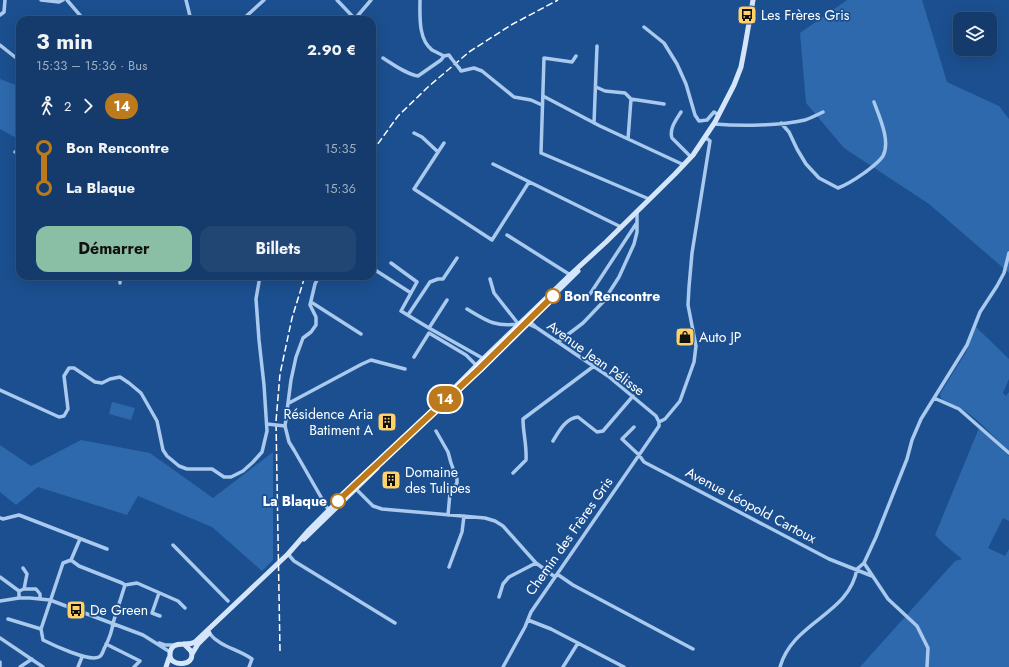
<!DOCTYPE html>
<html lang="fr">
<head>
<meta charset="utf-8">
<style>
  :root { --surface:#143b6b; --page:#214673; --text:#f1f3f6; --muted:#9dadc1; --line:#33557e; --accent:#8abfa5 }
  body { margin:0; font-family:Jost,sans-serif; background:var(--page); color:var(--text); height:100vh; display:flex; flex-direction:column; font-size:15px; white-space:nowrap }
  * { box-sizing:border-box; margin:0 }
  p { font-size:13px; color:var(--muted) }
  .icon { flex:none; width:22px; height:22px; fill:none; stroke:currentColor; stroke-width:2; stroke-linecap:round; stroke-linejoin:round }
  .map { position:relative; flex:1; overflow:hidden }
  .side { position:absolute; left:16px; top:16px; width:360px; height:264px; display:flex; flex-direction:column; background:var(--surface); border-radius:12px; box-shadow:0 4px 16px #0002,0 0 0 1px var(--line) }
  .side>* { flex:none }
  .badge { padding:0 8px; border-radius:13px; font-size:14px; line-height:26px }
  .fabs { position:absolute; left:953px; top:12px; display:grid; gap:8px }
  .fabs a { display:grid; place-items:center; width:44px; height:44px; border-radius:8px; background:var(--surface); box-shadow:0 4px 16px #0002,0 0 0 1px var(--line); font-size:20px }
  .map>.badge { position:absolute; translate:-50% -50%; box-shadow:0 0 0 2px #fff }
  .legs { display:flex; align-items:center; gap:6px; height:44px; padding:0 20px; font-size:13px }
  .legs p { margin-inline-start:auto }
  .head { display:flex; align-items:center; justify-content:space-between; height:68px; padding:0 20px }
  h1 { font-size:22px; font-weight:700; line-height:30px }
  .action { display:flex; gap:8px; margin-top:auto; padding:8px 20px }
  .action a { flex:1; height:46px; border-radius:12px; background:var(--accent); color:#111; font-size:16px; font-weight:700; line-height:46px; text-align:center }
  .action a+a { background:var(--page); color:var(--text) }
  ul { padding:0 20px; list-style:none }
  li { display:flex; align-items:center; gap:14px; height:40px; font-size:15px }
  li i { display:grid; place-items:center; width:6px; height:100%; margin:0 5px; background:currentColor }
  li i::after { content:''; width:10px; height:10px; margin:-5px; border:3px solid; border-radius:50%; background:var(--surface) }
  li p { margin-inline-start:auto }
  li:first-child i { background:linear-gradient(#0000 50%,currentColor 0) }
  li:last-child i { background:linear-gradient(currentColor 50%,#0000 0) }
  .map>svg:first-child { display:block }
  .green { fill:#2e69ad }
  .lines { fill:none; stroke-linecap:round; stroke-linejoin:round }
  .minor { stroke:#a9c9ee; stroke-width:3.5 }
  .secondary { stroke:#d6e6fa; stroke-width:5 }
  .rail { stroke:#fff; stroke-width:1.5; stroke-dasharray:7 3; stroke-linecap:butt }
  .minor-bridge { stroke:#a9c9ee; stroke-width:3.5 }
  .line-1-casing { stroke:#fff; stroke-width:9 }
  .line-1 { stroke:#bd7a1d; stroke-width:6 }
  .stop-1-dot { fill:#fff; stroke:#bd7a1d; stroke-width:2 }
  .labels { text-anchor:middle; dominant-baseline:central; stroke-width:3.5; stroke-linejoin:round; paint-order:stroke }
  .poi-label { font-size:14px; fill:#fff; stroke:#1b4f8f; text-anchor:start }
  .stop-label { font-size:14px; font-weight:bold; fill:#fff; stroke:#1b4f8f; text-anchor:start }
  .street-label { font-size:14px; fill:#fff; stroke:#1b4f8f }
</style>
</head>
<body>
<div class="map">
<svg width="1009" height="667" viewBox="0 0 1009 667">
  <rect width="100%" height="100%" fill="#1b4f8f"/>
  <path class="green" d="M847,0H922L947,82L999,106L1009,119V273L929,204L844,148L806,103L800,33Z
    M0,79L16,85L20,89V140L0,129Z
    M976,327L1009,359V379L1003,393L1006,396L1009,392V451C993,437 980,420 962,409C955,405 940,403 940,394L966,352Z
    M112,402L135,408L131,420L109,414Z
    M979,428L1006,453L1009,456V521L1003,518L988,548L1005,556L1009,549V667H860L955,561L962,559L945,545L935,535Z
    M81,440L150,453L213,498L273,452V560L262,571L212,527L138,496L127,515L38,487L16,505L0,492V445L31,466Z"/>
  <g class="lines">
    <path class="minor" d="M41,0L59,2L63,0
      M67,0L84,20
      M186,0L191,20
      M337,0L355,19
      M420,0C420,16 418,39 432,50C436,52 440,54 444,56L449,55L451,58
      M0,15L4,12L5,0
      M242,20L264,0
      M354,20L371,0
      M644,27L664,43L677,64L686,84L695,115L699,121L707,120L714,112L719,115
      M0,45L20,61
      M576,56L572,62L544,58L541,153L649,199
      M383,58C394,65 406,74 418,76L441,60L444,56
      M459,68L461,71L474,68L482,71L514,97L531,100L542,105
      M596,87L605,91L625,93L631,99L664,104
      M543,96L600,126L684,165
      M681,112C676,120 669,129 672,138L691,157
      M594,123L597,46
      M781,123L789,132L797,149L806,164L819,178L838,188C849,184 857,178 867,171C872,167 879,162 883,156C891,141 879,116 874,102
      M714,124C740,126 780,126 805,120C811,118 817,115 823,112
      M414,133L422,137L438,152
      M628,139L631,99
      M444,143L414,189L492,240L529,182
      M15,152L20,154
      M493,164L621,227
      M507,235L572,276
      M391,263L417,282L401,311L429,328L484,359
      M372,268L411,293
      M120,276V283
      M319,276L315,284L310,305L316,317V325L311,332L303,338L296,357L291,380L285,426L289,442L294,450L329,511
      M490,279L494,293L520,326
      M590,294L636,224
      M311,302L361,334
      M467,309C487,321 494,327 519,324
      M408,315L430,282L438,279H443L457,258
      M527,319L537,328
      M524,322L537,328L608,376L656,416L659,422
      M429,328L447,300
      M558,342L583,323L603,302L619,277L634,244L637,232V212
      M414,357L429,333L466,355L477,366
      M0,390L59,417L64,416L68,409L64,376L69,368H74L95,382L102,383L110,379L120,377L129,383L141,393L157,421L163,450L167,456L179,466L187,469H212L224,477H231L243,471L253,462L262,452L267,431L264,385L259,340L256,299L260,276
      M934,398L959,409L1009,453
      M289,403L362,364L371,360L405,369
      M659,422L665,419L680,401L694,362L696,346L688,305L689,287L692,253L710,141L706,138
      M634,427L622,439L639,455L644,462L829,559L872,576
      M436,431L448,452L451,463L457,479V483L450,493L448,515
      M553,441C559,431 566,418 578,417L597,432L603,431L633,396
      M513,473L526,460C527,446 523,433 523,419L594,366
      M355,488L373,506L382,509L485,518L495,521L503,526L536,563L555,577
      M0,518L3,519L19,515L107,549
      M173,545L228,601
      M288,554L294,561L395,623
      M71,560L79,566L122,583L125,585L113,623C112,632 109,639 105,647C103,650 103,655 99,657C89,662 53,645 43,640L41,629L63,563Z
      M71,560L80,539
      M864,563L888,599L917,626L928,648L927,667
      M449,567L462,532L464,516
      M857,569L864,563L876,537L907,459L912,440L921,419L967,345L980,312L997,286L1004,273L1009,253
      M557,574L573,585L693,649
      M0,577L19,591
      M125,585L137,583L178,601L185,608
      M24,589H36L40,594V599
      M159,593L152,613L160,616
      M499,597L503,584L509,577L536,563
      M19,598V591L24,589L27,574L23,568
      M0,601L19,598H30L50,600L143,635L170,652
      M8,619L41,629
      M528,620L551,629L624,667
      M209,633C220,647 238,649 252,659L249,667
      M0,638L43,667
      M159,643L165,645H176
      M106,644L140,661L134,667
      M0,662V666
      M20,667L32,659
      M78,667L82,657
      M503,667L525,627L531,612L659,426V422
      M563,667L578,643
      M780,667C793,621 849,615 857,569"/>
    <path class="secondary" d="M471,376L578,271
      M304,539L377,468
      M288,554L309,530L353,486L386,457L483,359L570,275L606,242L675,174L693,155L715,122L734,85L741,67L745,46L753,0
      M184,644L191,651C197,667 169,667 170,655C170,651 171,648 174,646C180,642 188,646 195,642L289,553
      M192,654L198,644L209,633
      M166,667L169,658"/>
    <path class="rail" d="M372,152L398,116L428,87L469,52L511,25L558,0
      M280,651L276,421L280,374L292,318L305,276"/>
    <path class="minor-bridge" d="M451,58L459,68
      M267,424L285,426"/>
  </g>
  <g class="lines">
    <g class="line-1-casing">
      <path id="line-1" d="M338,501L479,369L553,296"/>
    </g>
    <use href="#line-1" class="line-1"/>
  </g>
  <defs>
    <g id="bus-square" transform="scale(1)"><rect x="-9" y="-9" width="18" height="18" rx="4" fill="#ffd166" stroke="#1b4f8f"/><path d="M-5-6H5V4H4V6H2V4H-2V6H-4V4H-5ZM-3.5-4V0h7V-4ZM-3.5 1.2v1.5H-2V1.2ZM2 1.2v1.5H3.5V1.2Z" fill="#111"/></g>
    <g id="shop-square" transform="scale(1)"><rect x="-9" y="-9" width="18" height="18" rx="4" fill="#ffd166" stroke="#1b4f8f"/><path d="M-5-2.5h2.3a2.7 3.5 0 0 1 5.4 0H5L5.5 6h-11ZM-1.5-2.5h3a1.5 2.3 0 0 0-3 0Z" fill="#111"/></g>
    <g id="building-square" transform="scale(1)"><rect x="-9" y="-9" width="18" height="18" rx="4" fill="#ffd166" stroke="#1b4f8f"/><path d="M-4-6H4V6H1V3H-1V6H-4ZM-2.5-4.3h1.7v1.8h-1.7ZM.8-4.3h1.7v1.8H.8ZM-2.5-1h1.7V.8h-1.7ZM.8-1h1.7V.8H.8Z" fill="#111"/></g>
  </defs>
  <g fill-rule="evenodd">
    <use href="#bus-square" x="747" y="15"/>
    <use href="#shop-square" x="685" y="337"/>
    <use href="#building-square" x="387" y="422"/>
    <use href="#building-square" x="391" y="480"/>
    <use href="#bus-square" x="76" y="610"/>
  </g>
  <g class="stop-1-dot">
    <circle cx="553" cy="296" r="7"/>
    <circle cx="338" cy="501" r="7"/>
  </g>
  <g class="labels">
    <g class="poi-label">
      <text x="761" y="15">Les Frères Gris</text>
      <text x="699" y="337">Auto JP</text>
      <text x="373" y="414" text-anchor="end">Résidence Aria<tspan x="373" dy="16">Batiment A</tspan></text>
      <text x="405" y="472">Domaine<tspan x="405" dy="16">des Tulipes</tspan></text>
      <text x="90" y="610">De Green</text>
    </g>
    <g class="stop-label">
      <text x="564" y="296">Bon Rencontre</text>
      <text x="327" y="501" text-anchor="end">La Blaque</text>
    </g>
    <g class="street-label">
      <text transform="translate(596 358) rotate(36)">Avenue Jean Pélisse</text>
      <text transform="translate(751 505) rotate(28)">Avenue Léopold Cartoux</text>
      <text transform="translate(569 536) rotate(-55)">Chemin des Frères Gris</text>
    </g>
  </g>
</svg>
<div class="fabs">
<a><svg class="icon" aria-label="layers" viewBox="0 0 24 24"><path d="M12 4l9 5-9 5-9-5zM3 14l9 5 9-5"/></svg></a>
</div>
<b class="badge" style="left:445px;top:399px;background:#bd7a1d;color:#fff">14</b>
<section class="side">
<div class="head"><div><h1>3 min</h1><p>15:33 – 15:36 · Bus</p></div><b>2.90 €</b></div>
<div class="legs"><svg class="icon" aria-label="walk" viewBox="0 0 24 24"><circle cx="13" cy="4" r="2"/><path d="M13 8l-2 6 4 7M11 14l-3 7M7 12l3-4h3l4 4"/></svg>2<svg class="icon" aria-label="forward" viewBox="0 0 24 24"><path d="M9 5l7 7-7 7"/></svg><b class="badge" style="background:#bd7a1d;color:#fff">14</b></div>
<ul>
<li><i style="color:#bd7a1d"></i><b>Bon Rencontre</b><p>15:35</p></li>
<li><i style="color:#bd7a1d"></i><b>La Blaque</b><p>15:36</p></li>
</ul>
<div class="action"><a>Démarrer</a><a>Billets</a></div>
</section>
</div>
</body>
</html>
